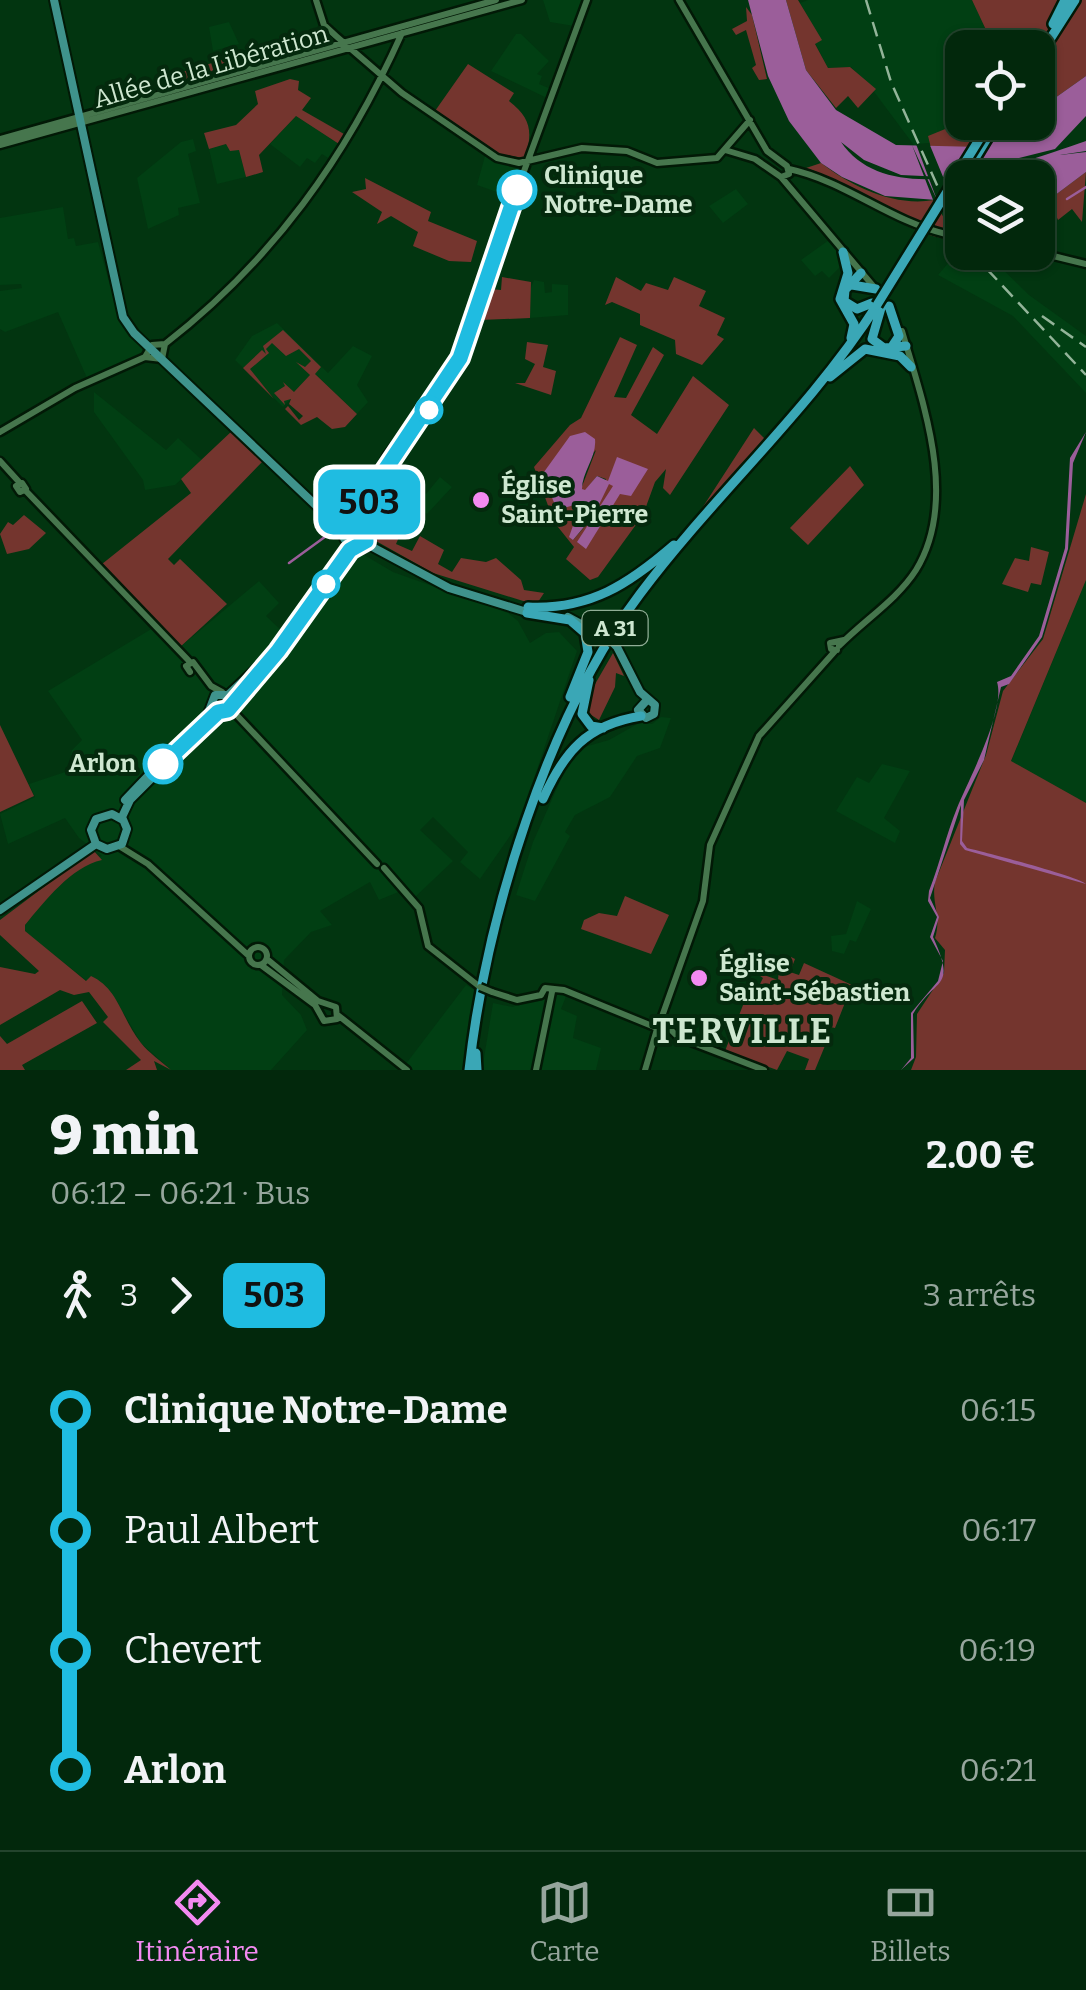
<!DOCTYPE html>
<html lang="fr">
<head>
<meta charset="utf-8">
<style>
  :root { --surface:#02280c; --page:#0c3015; --text:#f1f3f6; --muted:#96a69d; --line:#23442d; --accent:#f38af1 }
  body { margin:0; font-family:Bitter,serif; background:var(--page); color:var(--text); height:100vh; display:flex; flex-direction:column; font-size:38px; white-space:nowrap }
  * { box-sizing:border-box; margin:0 }
  p { font-size:32px; color:var(--muted) }
  .icon { flex:none; width:55px; height:55px; fill:none; stroke:currentColor; stroke-width:2; stroke-linecap:round; stroke-linejoin:round }
  .map { position:relative; height:1070px; overflow:hidden }
  .sheet { display:flex; flex-direction:column; background:var(--surface); flex:1 }
  .sheet>* { flex:none }
  .badge { padding:0 20px; border-radius:15px; font-size:35px; line-height:65px }
  .fabs { position:absolute; left:945px; top:30px; display:grid; gap:20px }
  .fabs a { display:grid; place-items:center; width:110px; height:110px; border-radius:20px; background:var(--surface); box-shadow:0 2px 8px #0004,0 0 0 2px var(--line); font-size:50px }
  .map>.badge { position:absolute; translate:-50% -50%; box-shadow:0 0 0 5px #fff }
  .legs { display:flex; align-items:center; gap:15px; height:110px; padding:0 50px; font-size:32px }
  .legs p { margin-inline-start:auto }
  .head { display:flex; align-items:center; justify-content:space-between; height:170px; padding:0 50px }
  h1 { font-size:55px; font-weight:800; line-height:75px }
  ul { padding:0 50px; list-style:none }
  li { display:flex; align-items:center; gap:35px; height:120px; font-size:38px }
  li i { display:grid; place-items:center; width:15px; height:100%; margin:0 12px; background:currentColor }
  li i::after { content:''; width:25px; height:25px; margin:-12px; border:8px solid; border-radius:50%; background:var(--surface) }
  li p { margin-inline-start:auto }
  li:first-child i { background:linear-gradient(#0000 50%,currentColor 0) }
  li:last-child i { background:linear-gradient(currentColor 50%,#0000 0) }
  .dock { display:flex; justify-content:space-around; align-items:center; height:140px; border-top:2px solid var(--line); background:var(--surface); font-size:28px; color:var(--muted) }
  .dock a { display:grid; justify-items:center; gap:5px }
  .dock .selected { color:var(--accent) }
  .map>svg:first-child { display:block }
  .built { fill:#013f13 }
  .green { fill:#74352e; fill-rule:evenodd }
  .water { fill:#9b5e9a }
  .pier { fill:#023510 }
  .lines { fill:none; stroke-linecap:round; stroke-linejoin:round }
  .stream { stroke:#9b5e9a; stroke-width:2.5 }
  .secondary-casing { stroke:#021906; stroke-width:11 }
  .primary-casing { stroke:#021906; stroke-width:12 }
  .highway-casing { stroke:#021906; stroke-width:14 }
  .secondary { stroke:#46764d; stroke-width:6 }
  .primary { stroke:#3f938c; stroke-width:8 }
  .highway { stroke:#3aa7b6; stroke-width:9 }
  .rail { stroke:#93b499; stroke-width:2.5; stroke-dasharray:15 8; stroke-linecap:butt }
  .secondary-bridge-casing { stroke:#021906; stroke-width:11; stroke-linecap:butt }
  .primary-bridge-casing { stroke:#021906; stroke-width:12; stroke-linecap:butt }
  .highway-bridge-casing { stroke:#021906; stroke-width:14; stroke-linecap:butt }
  .secondary-bridge { stroke:#46764d; stroke-width:6 }
  .primary-bridge { stroke:#3f938c; stroke-width:8 }
  .highway-bridge { stroke:#3aa7b6; stroke-width:9 }
  .line-1-casing { stroke:#fff; stroke-width:22 }
  .line-1 { stroke:#1fbce1; stroke-width:15 }
  .stop-1-dot { fill:#fff; stroke:#1fbce1; stroke-width:5 }
  .poi-dot { fill:#f38af1; stroke:#04290d; stroke-width:4 }
  .labels { text-anchor:middle; dominant-baseline:central; stroke-width:8; stroke-linejoin:round; paint-order:stroke }
  .shield { fill:#04290d; stroke:#91ae96; stroke-width:2.5 }
  .shield-label { font-size:22px; font-weight:bold; fill:#cee7d0 }
  .street-label { font-size:25px; fill:#cee7d0; stroke:#04290d }
  .stop-label { font-size:25px; font-weight:bold; fill:#cee7d0; stroke:#04290d; text-anchor:start }
  .poi-label { font-size:25px; font-weight:bold; fill:#cee7d0; stroke:#04290d; text-anchor:start }
  .district-label { font-size:35px; font-weight:bold; letter-spacing:2.5px; fill:#cee7d0; stroke:#04290d }
</style>
</head>
<body>
<div class="map">
<svg width="1086" height="1070" viewBox="0 0 1086 1070">
  <rect width="100%" height="100%" fill="#023510"/>
  <path class="built" d="M543,0H581L574,26L550,22Z
    M808,0H972L994,47L962,48V122L975,123L928,136L931,148H916L869,85L851,67L828,68L815,43L821,40L800,3Z
    M229,22L239,44L213,51L209,27Z
    M516,34H521L549,61L537,74L542,76L539,84L551,89L547,98L491,71Z
    M296,116L339,144L330,159L322,154L315,163L307,158L300,167L270,144Z
    M193,139L196,151L188,154L200,203L178,208L179,215L148,229L137,178L181,142Z
    M226,144L239,150L246,177L217,184L209,149Z
    M485,156L519,170L511,197L477,185Z
    M736,189L748,204L723,223L709,206Z
    M951,199L962,220V252L986,253L1029,295L1086,336V393L1013,316L938,275L956,254L945,239H955L934,200Z
    M63,207L68,239L74,238L76,246L98,242L118,315L142,348L143,354L87,378L58,312L5,332L0,329V291L22,288L21,284L0,285V218Z
    M829,240L845,262L829,278L822,271L815,276L801,260Z
    M534,280L544,282L545,293L552,292V284L568,285V315L530,318L528,295Z
    M277,323L328,373L353,346L372,356L357,385L368,402L357,414L315,374L283,407L235,360L252,336Z
    M94,392L166,450L178,438L202,460L175,485L145,490L143,480L94,412Z
    M440,477L452,487L427,514L405,498L415,485L426,494Z
    M344,543L393,572L508,613L518,621L530,643L546,633L559,632L577,651L519,823L480,879L460,862L468,852L433,817L420,830L453,861L414,898L401,891L379,900L370,882L320,911L332,925L311,932L284,960L282,995L301,1015L307,1030L271,1070H171L141,1043L116,1000L95,979L91,976L87,981L25,932V925L51,893L82,866L102,856L79,838L65,818L8,844L0,814L35,797L29,784L68,771L72,750L82,740L48,691L153,628L172,650L179,648L259,581L279,603L266,616L283,632Z
    M1086,580V803L1011,762Z
    M661,717L671,718L660,748L637,756L610,797L575,815L565,832L570,836L535,901L516,895L533,842L574,750L609,740L639,723L652,724Z
    M882,764L910,771L884,818L900,831L895,843L836,811L857,777L869,783Z
    M857,901L871,909L856,942L850,940L844,954L832,951L831,936L846,934Z
    M466,985L479,992L463,1070H411L405,1065Z
    M546,990L567,994L561,1009L577,1016L573,1038L601,1048L596,1070H482L493,1003L513,1007Z"/>
  <path class="green" d="M786,0H798L822,40L815,44L828,68L850,67L876,89L858,108L848,96L836,108L806,70Z
    M972,0H1086V76L1038,110V48L994,47Z
    M746,7L752,15L767,79L759,80L752,68L756,65L746,30L736,35L732,29L747,21Z
    M229,58L233,71L185,84L182,72Z
    M468,64L514,93L509,101C531,118 533,132 525,158L498,154L435,111Z
    M290,79L299,81L298,90L311,98L302,110L344,134L339,144L296,116L259,155L263,172L246,177L239,150L230,151L226,144L209,149L204,133L236,125L258,104L255,91Z
    M960,123H1019L981,147L931,148L928,136Z
    M821,163C852,187 895,207 934,200L956,240C896,236 859,185 806,168Z
    M1086,172L1082,222L1072,209L1058,220L1052,206L1038,208V201L1050,199Z
    M365,178L431,212L428,221L477,241L471,262L449,261L413,246L418,232L391,216L377,224L382,212L352,192L366,189Z
    M495,273L490,289L501,290L502,277L531,282L530,318L480,320L489,274Z
    M616,277L641,291L646,283L668,290L674,277L706,291L699,306L725,318L717,335L724,339L702,365L676,354L675,340L640,325V314L612,302L605,305Z
    M283,330L321,367L315,374L357,414L345,427L332,429L317,417L301,425L285,409L288,406L299,420L303,416L289,404L291,399L284,401L285,405L274,393L285,386L283,382L294,392L310,375L296,362L305,367L311,361L299,349L286,356L272,343L266,349L269,353L250,369L274,399L243,368L262,350L266,354L263,346Z
    M620,337L637,345L614,397L626,398L653,347L664,355L631,415L657,434L693,376L729,405L670,495L663,488L666,469L655,482L643,515L598,577L590,580L566,559L574,547L554,522L534,467L570,425L581,418ZM596,450L581,489L585,491L597,476L606,479L594,516L573,540L581,503L551,495Z
    M527,342L548,345L543,367L556,371L551,395L515,383H525L535,364L525,359Z
    M754,428L766,440L697,516Z
    M233,430L265,459L168,559L174,565L180,559L227,604L179,648L102,564L191,493L181,479Z
    M850,466L864,485L808,545L790,528Z
    M1086,494V580L1011,761L1086,803V1070H911L916,1057L917,1014L944,973L945,950L935,938C942,916 931,903 935,882L986,755L1003,691L1043,639Z
    M379,502L403,528L396,544L412,551L420,536L444,550L438,564L452,572L461,558L486,562L496,558L521,580L524,590L544,593L536,605L433,573L376,541L371,521Z
    M24,515L46,533L29,549L7,554L0,534L8,522L13,525Z
    M1031,547L1049,552L1041,585L1031,583L1028,592L1002,584L1015,558L1029,561Z
    M613,653L624,676L616,673L615,687L599,720L585,711L587,698Z
    M0,725L34,796L0,812Z
    M93,850L102,860C71,867 45,901 25,925V931L86,981L91,976C119,989 121,1018 141,1043C149,1053 161,1061 171,1070L154,1061L157,1070H126L141,1060L103,1022L108,1017L89,992L74,995L60,990L0,1025V967L35,974L39,971L0,935V920Z
    M625,896L669,915L651,954L581,929L584,920L599,913L617,916Z
    M791,957L795,959L790,972L799,975L804,963L852,985L835,1028L826,1026L823,1034L829,1036L815,1070H805L809,1059L787,1051L777,1070L725,1051L745,1000L751,1002L763,978L753,971L778,980L780,958L789,962Z
    M82,1001L97,1023L22,1065L25,1070H0V1036L7,1044Z"/>
  <path class="water" d="M748,0H786L806,70L836,110L896,145L981,147L1019,123L1038,122V110L1086,76V116L1055,149L944,177L901,175L864,160L841,142C890,214 1022,163 1086,141V151L1060,155L1086,152V172L1050,199L1038,201V178H962V202L885,196L842,177L821,163L789,121L768,76Z
    M585,432L595,439C597,457 582,472 582,489L585,490L597,476L608,481L617,457L648,469L631,496L620,494L586,549L577,542L613,486L609,484L594,515L573,540L569,537L581,503L557,510L551,495L555,486L544,472L570,436Z
    M1086,432L1073,463L1068,549L1042,637L1009,684L1001,687L984,760L964,800L962,841L967,848C988,853 1077,876 1086,884L965,850L960,844L961,805L930,898L939,917L933,937C957,990 936,976 913,1014L914,1058L901,1070L911,1058V1013L938,981L943,961L930,937L937,917L928,901L929,891C940,863 946,835 957,808C968,781 1006,710 997,682L1011,676L1039,636L1065,548L1070,458Z"/>
  <path class="pier" d="M929,143L946,184L962,183L950,204L935,205L912,145L937,200L916,144Z"/>
  <g class="lines">
    <path class="stream" d="M1067,199L1086,187
      M289,563L333,531"/>
    <g class="secondary-casing">
      <path id="secondary" d="M316,0L324,25L336,36L402,93L497,158L519,163L582,148L627,151L657,163L717,158L750,120
        M679,0L767,151L787,166L789,174L781,177L755,159L725,150
        M0,139L496,0
        M0,145L522,0
        M789,169C845,181 890,221 946,234
        M781,177L874,287
        M1037,252L1086,264
        M165,344C273,260 346,158 402,33
        M145,357L162,359L165,344
        M0,432L75,388L145,357L152,345L165,344
        M0,461L20,483
        M22,483L26,489L20,492L16,486Z
        M25,490L190,662
        M355,521L387,455L431,398L456,356L587,0
        M365,524C358,486 426,418 445,386C460,361 471,335 479,307
        M839,646C863,621 897,600 916,570C959,500 923,403 902,331
        M837,650L831,649L830,643L844,640
        M190,672L186,666L193,662L211,686L222,692
        M230,708L377,864
        M119,846L148,864L249,956
        M384,868L419,908L428,946L480,987
        M249 956a9 9 0 1 1 18 0a9 9 0 1 1-18 0Z
        M261,965L315,1005L324,1021L337,1019L336,1007L318,1001L267,959
        M492,992L517,1000L541,995
        M541,995L545,988L564,990L657,1028
        M339,1016L407,1070
        M660,1022L703,901L710,845L759,736L836,650
        M658,1023L665,1024V1031L658,1030Z
        M666,1025L678,1037L764,1070
        M536,1070L552,992
        M645,1070L657,1029"/>
    </g>
    <g class="primary-casing">
      <path id="primary" d="M54,0L123,317L134,333L344,532
        M343 533a13 13 0 1 1 26 0a13 13 0 1 1-26 0Z
        M365,543L449,588L530,613
        M568,617L603,636
        M617,647L640,692L655,705L654,714L646,718L638,710L647,700
        M228,695L258,667
        M232,702L279,651L354,546
        M206,719L215,695H228
        M125,800L188,734
        M123,820L112,814L96,819L91,830L96,844L107,849L122,844L127,829L122,817L130,800L218,712
        M0,910L96,844"/>
    </g>
    <g class="highway-casing">
      <path id="highway" d="M1053,24L1065,0
        M1038,58L1075,0
        M963,178L997,122
        M954,191L962,178
        M843,252L848,273L840,299L854,324L851,338
        M861,273L845,290L844,301L857,309L872,303
        M852,285L876,289
        M889,306L899,336L893,345
        M881,308L872,339L884,348L906,346
        M830,377L865,349L900,356L911,367
        M528,607C590,610 629,584 674,545
        M527,613L570,620L585,633L588,652L570,697
        M589,680L582,714L591,726L603,728
        M543,799C564,752 586,725 641,716
        M476,1053L477,1070
        M469,1070C486,918 547,717 640,594C714,495 810,410 877,305"/>
    </g>
    <use href="#secondary" class="secondary"/>
    <use href="#primary" class="primary"/>
    <use href="#highway" class="highway"/>
    <path class="rail" d="M866,0L891,82L962,241
      M971,252L1086,375
      M1042,316L1086,347"/>
    <g class="secondary-bridge-casing">
      <path id="secondary-bridge" d="M946,234L962,237
        M480,987L492,992"/>
    </g>
    <g class="primary-bridge-casing">
      <path id="primary-bridge" d="M605,634L617,647"/>
    </g>
    <g class="highway-bridge-casing">
      <path id="highway-bridge" d="M877,305L990,122"/>
    </g>
    <use href="#secondary-bridge" class="secondary-bridge"/>
    <use href="#primary-bridge" class="primary-bridge"/>
    <use href="#highway-bridge" class="highway-bridge"/>
  </g>
  <g class="lines">
    <g class="line-1-casing">
      <path id="line-1" d="M163,764L218,712L228,710L278,651L350,550L366,541L364,515L385,470L460,358L517,190"/>
    </g>
    <use href="#line-1" class="line-1"/>
  </g>
  <g class="stop-1-dot">
    <circle cx="517" cy="190" r="18"/>
    <circle cx="429" cy="410" r="12"/>
    <circle cx="326" cy="584" r="12"/>
    <circle cx="163" cy="764" r="18"/>
  </g>
  <g class="poi-dot">
    <circle cx="481" cy="500" r="10"/>
    <circle cx="699" cy="978" r="10"/>
  </g>
  <g class="labels">
    <rect class="shield" x="582.5" y="611" width="65" height="34" rx="8"/>
    <g class="shield-label">
      <text x="615" y="628">A 31</text>
    </g>
    <g class="street-label">
      <text transform="translate(211 67) rotate(-16)">Allée de la Libération</text>
    </g>
    <g class="stop-label">
      <text x="544" y="176">Clinique<tspan x="544" dy="29">Notre-Dame</tspan></text>
      <text x="136" y="764" text-anchor="end">Arlon</text>
    </g>
    <g class="poi-label">
      <text x="501" y="486">Église<tspan x="501" dy="29">Saint-Pierre</tspan></text>
      <text x="719" y="964">Église<tspan x="719" dy="29">Saint-Sébastien</tspan></text>
    </g>
    <g class="district-label">
      <text x="743" y="1031">TERVILLE</text>
    </g>
  </g>
</svg>
<div class="fabs">
<a><svg class="icon" aria-label="locate" viewBox="0 0 24 24"><circle cx="12" cy="12" r="6"/><path d="M12 2v4M12 18v4M2 12h4M18 12h4"/></svg></a>
<a><svg class="icon" aria-label="layers" viewBox="0 0 24 24"><path d="M12 4l9 5-9 5-9-5zM3 14l9 5 9-5"/></svg></a>
</div>
<b class="badge" style="left:369px;top:502px;background:#1fbce1;color:#111">503</b>
</div>
<section class="sheet">
<div class="head"><div><h1>9 min</h1><p>06:12 – 06:21 · Bus</p></div><b>2.00 €</b></div>
<div class="legs"><svg class="icon" aria-label="walk" viewBox="0 0 24 24"><circle cx="13" cy="4" r="2"/><path d="M13 8l-2 6 4 7M11 14l-3 7M7 12l3-4h3l4 4"/></svg>3<svg class="icon" aria-label="forward" viewBox="0 0 24 24"><path d="M9 5l7 7-7 7"/></svg><b class="badge" style="background:#1fbce1;color:#111">503</b><p>3 arrêts</p></div>
<ul>
<li><i style="color:#1fbce1"></i><b>Clinique Notre-Dame</b><p>06:15</p></li>
<li><i style="color:#1fbce1"></i><span>Paul Albert</span><p>06:17</p></li>
<li><i style="color:#1fbce1"></i><span>Chevert</span><p>06:19</p></li>
<li><i style="color:#1fbce1"></i><b>Arlon</b><p>06:21</p></li>
</ul>
</section>
<nav class="dock">
<a class="selected"><svg class="icon" aria-label="directions" viewBox="0 0 24 24"><path d="M12 3l9 9-9 9-9-9zM9 14v-3h6M13 9l2 2-2 2"/></svg>Itinéraire</a>
<a><svg class="icon" aria-label="map" viewBox="0 0 24 24"><path d="M3 6l6-2 6 2 6-2v14l-6 2-6-2-6 2zM9 4v14M15 6v14"/></svg>Carte</a>
<a><svg class="icon" aria-label="tickets" viewBox="0 0 24 24"><path d="M3 7h18v10H3zM15 7v10"/></svg>Billets</a>
</nav>
</body>
</html>
